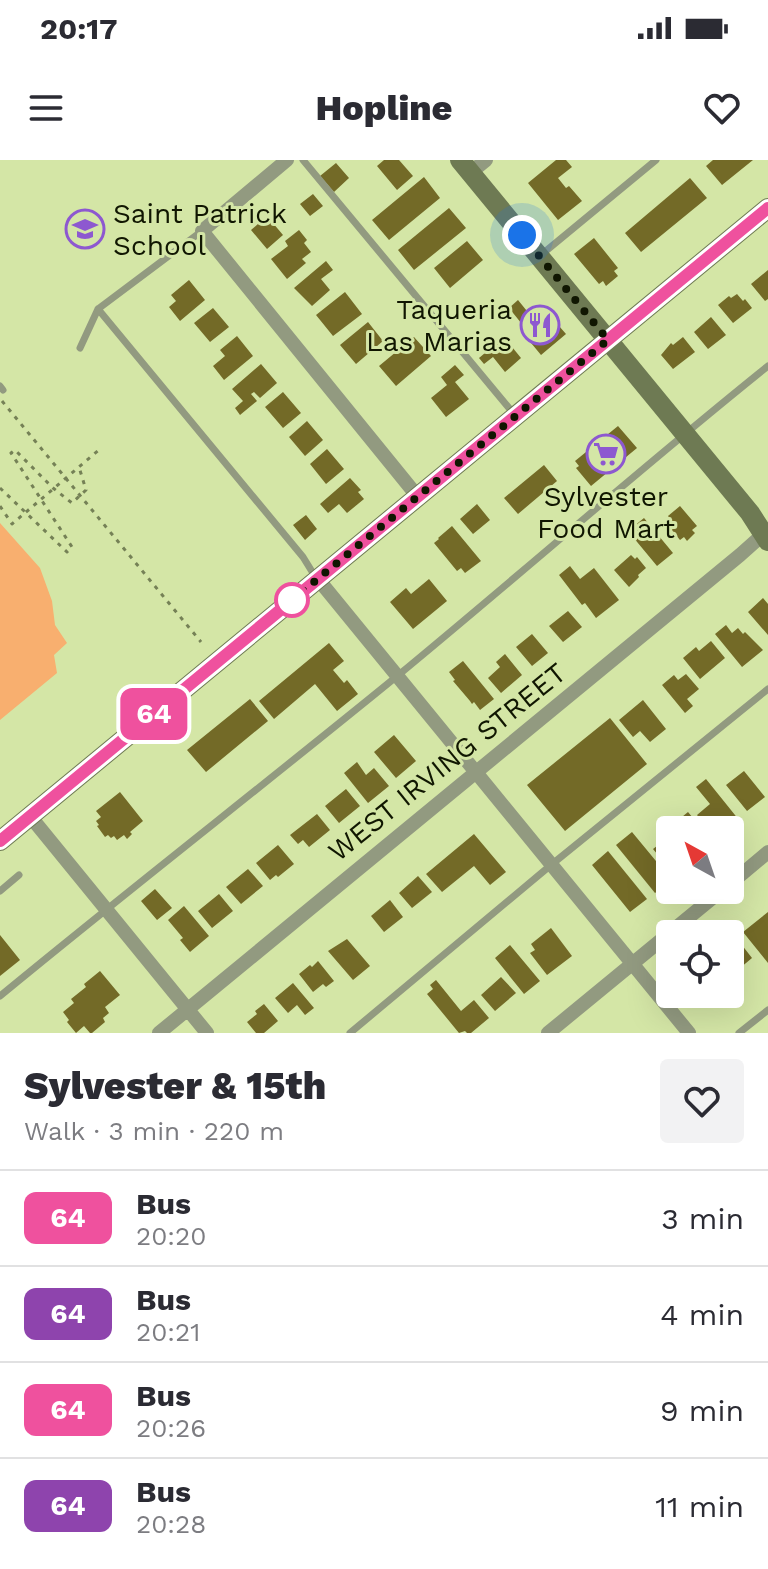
<!DOCTYPE html>
<html lang="en">
<head>
<meta charset="utf-8">
<style>
  :root { --surface:#fff; --page:#f2f2f3; --text:#2b2b33; --muted:#7c7c81; --line:#e1e1e2 }
  body { margin:0; font-family:"Work Sans",sans-serif; background:var(--page); color:var(--text); height:100vh; display:flex; flex-direction:column; font-size:30px; white-space:nowrap }
  * { box-sizing:border-box; margin:0 }
  p { font-size:26px; color:var(--muted) }
  .icon { flex:none; width:44px; height:44px; fill:none; stroke:currentColor; stroke-width:2; stroke-linecap:round; stroke-linejoin:round }
  .map { position:relative; height:873px; overflow:hidden }
  .sheet { display:flex; flex-direction:column; background:var(--surface); flex:1 }
  .sheet>* { flex:none }
  .badge { padding:0 16px; border-radius:12px; font-size:28px; line-height:52px }
  .needle { width:52px; rotate:320deg }
  .tools { position:absolute; left:656px; top:656px; display:grid; gap:16px }
  .tools a { display:grid; place-items:center; width:88px; height:88px; border-radius:8px; background:var(--surface); box-shadow:0 8px 32px #0002; font-size:40px }
  .you { position:absolute; width:40px; height:40px; margin:-20px; border:6px solid #fff; border-radius:50%; background:#1a73e8; box-shadow:0 0 0 12px #1a73e833 }
  .map>.badge { position:absolute; translate:-50% -50%; box-shadow:0 0 0 4px #fff }
  .round { display:grid; place-items:center; flex:none; width:84px; height:84px; border-radius:8px; background:var(--page) }
  .headline { display:flex; align-items:center; justify-content:space-between; height:136px; padding:0 24px }
  h1 { font-size:38px; font-weight:800; line-height:60px }
  ul { padding:0; list-style:none }
  li { display:flex; align-items:center; gap:24px; height:96px; padding:0 24px; border-top:2px solid var(--line) }
  li div { flex:1 }
  li b { display:block; font-size:30px }
  li em { font-style:normal }
  li .badge { min-width:88px; font-weight:700; text-align:center }
  .status { display:flex; justify-content:space-between; align-items:center; height:56px; padding:0 40px; background:var(--surface); direction:ltr }
  .status svg { height:22px; fill:currentColor }
  header { display:flex; justify-content:space-between; align-items:center; height:104px; padding:0 24px; background:var(--surface); font-size:36px; font-weight:800 }
  .map>svg:first-child { display:block }
  .green { fill:#f8af6f }
  .building { fill:#736a27 }
  .lines { fill:none; stroke-linecap:round; stroke-linejoin:round }
  .path { stroke:#758156; stroke-width:3; stroke-dasharray:4 6; stroke-linecap:butt }
  .lane { stroke:#929a80; stroke-width:7 }
  .street { stroke:#929a80; stroke-width:14 }
  .secondary { stroke:#6e7a53; stroke-width:20 }
  .line-casing { stroke:#fff; stroke-width:18 }
  .line { stroke:#ef519e; stroke-width:12 }
  .walk { stroke:#101601; stroke-width:8; stroke-dasharray:0 14.4 }
  .stop-dot { fill:#fff; stroke:#ef519e; stroke-width:4 }
  .labels { text-anchor:middle; dominant-baseline:central; stroke-width:6; stroke-linejoin:round; paint-order:stroke }
  .poi-label { font-size:28px; fill:#101601; stroke:#d4e6a6; text-anchor:start }
  .street-label { font-size:28px; fill:#101601; stroke:#d4e6a6 }
</style>
</head>
<body>
<div class="status"><b>20:17</b><svg viewBox="0 0 49 12"><path d="M0 12V9h3v3zM5 12V6h3v6zM10 12V3h3v9zM15 12V0h3v12zM26 1h20v11H26zM47 4h2v5h-2z"/></svg></div>
<header><svg class="icon" aria-label="menu" viewBox="0 0 24 24"><path d="M4 6h16M4 12h16M4 18h16"/></svg>Hopline<svg class="icon" aria-label="heart" viewBox="0 0 24 24"><path d="M12 20l-8-8c-3-5 5-10 8-4 3-6 11-1 8 4z"/></svg></header>
<div class="map">
<svg width="768" height="873" viewBox="0 0 768 873">
  <rect width="100%" height="100%" fill="#d4e6a6"/>
  <path class="green" d="M91,57H100C114,77 97,84 79,87L72,79L78,59Z
    M0,363L40,408L52,441L55,465L67,483L54,495L57,513L0,560Z"/>
  <path class="building" d="M384,0H399L413,16L397,30L377,6Z
    M556,0H566L572,7L558,18L566,28L569,26L582,41L558,60L528,23Z
    M713,0H753L722,25L706,6Z
    M336,3L349,18L334,32L320,16Z
    M424,17L440,38L389,80L372,60Z
    M690,18L707,38L641,92L625,73Z
    M313,34L323,46L310,56L300,44Z
    M449,48L466,68L414,110L398,90Z
    M267,56L283,75L267,89L251,70Z
    M299,70L307,80L304,83L311,92L302,99L306,103L287,119L271,99L288,86L285,81Z
    M594,78L618,108L614,111L618,116L606,126L603,121L599,124L574,94Z
    M467,81L483,100L450,128L434,108Z
    M326,101L333,110L321,119L330,130L312,146L294,128Z
    M768,110V139L765,141L751,124Z
    M189,120L205,140L180,161L169,147L176,141L171,135Z
    M345,132L362,154L333,176L316,155Z
    M737,134L743,141L745,139L752,148L733,163L718,145L729,136L731,138Z
    M518,140L535,161L546,151L566,174L541,195L522,172L526,169L509,148Z
    M213,148L229,167L210,182L194,163Z
    M711,157L726,175L708,189L694,172Z
    M368,162L383,181L356,204L340,185Z
    M237,176L253,196L224,220L213,206L225,196L220,190Z
    M414,177L431,196L396,226L379,206Z
    M504,177L521,198L505,212L493,197L484,204L479,198Z
    M683,177L695,192L673,209L661,195L671,183L673,185Z
    M261,204L277,223L260,238L254,232L251,234L257,241L240,255L235,248L243,241L232,229Z
    M455,205L464,215L455,222L469,239L446,257L431,238L447,225L441,217Z
    M283,232L301,253L283,268L265,247Z
    M307,261L323,280L305,296L289,277Z
    M618,266L637,288L591,326L576,308L579,306L575,301Z
    M327,289L344,309L326,324L310,304Z
    M544,305L557,321L518,354L504,338Z
    M350,318L361,330L358,332L364,339L347,353L339,344L328,353L320,344Z
    M477,344L490,360L473,374L460,359Z
    M680,346L697,366L692,370L695,373L687,381L684,377L680,380L667,364L671,360L668,356Z
    M306,355L317,369L305,380L293,365Z
    M644,358L673,393L657,406L628,371Z
    M452,366L481,401L465,413L461,408L457,411L434,383L439,379L438,378Z
    M631,395L635,399L637,397L646,408L638,415L639,417L629,427L614,410Z
    M570,406L580,419L594,408L619,440L596,458L585,443L582,445L559,415Z
    M429,419L447,441L413,469L390,442L406,428L411,434Z
    M763,438L768,444V475L748,452Z
    M568,451L582,467L563,482L549,466Z
    M726,465L732,473L738,468L743,474L745,472L763,490L742,507L715,474Z
    M532,474L548,493L532,506L516,487Z
    M711,481L725,498L700,519L683,498L696,487L699,491Z
    M329,483L344,501L333,510L344,523L347,520L358,534L337,551L315,524L274,559L259,541Z
    M505,494L522,515L501,533L488,518L500,507L496,502Z
    M463,501L494,539L480,550L474,542L472,544L470,541L453,521L455,520L449,512Z
    M686,514L699,529L687,539L693,546L685,553L662,525L674,515L678,520Z
    M250,539L268,561L206,612L187,590Z
    M643,540L666,569L650,582L640,571L633,577L619,560Z
    M610,558L647,604L565,671L527,625Z
    M394,575L416,601L396,618L374,592Z
    M357,602L366,615L374,608L389,626L368,643L344,613Z
    M744,611L765,637L747,651L726,625Z
    M706,619L739,660L726,670H709L697,655L710,644L696,627Z
    M346,629L360,646L339,663L325,646Z
    M120,632L143,661L130,672L132,674L127,679L124,675L117,680L114,676L111,678L108,675L105,677L97,666L99,665L96,661L101,657L96,651Z
    M688,652L703,670H670V706L668,707L653,689L670,676L665,671Z
    M317,654L330,670L309,687L303,680L298,684L290,675Z
    M632,672L670,718V721L655,733L616,685Z
    M474,674L506,712L490,725L474,706L442,732L426,714Z
    M278,685L294,704L278,717L276,715L270,720L256,703Z
    M608,691L647,739L630,752L592,705Z
    M248,709L263,726L241,744L226,727Z
    M418,716L432,732L412,748L399,733Z
    M155,729L172,748L157,760L141,741Z
    M219,734L233,751L212,768L198,751Z
    M390,740L403,757L384,772L371,756Z
    M184,746L209,776L190,792L180,780L183,778L168,760Z
    M768,752V803L743,772Z
    M551,768L572,796L547,815L530,793L535,790L531,784Z
    M0,775L20,800L0,816Z
    M347,779L370,806L353,820L328,791Z
    M738,780L752,798L740,808L737,803L730,808L737,815L732,819L740,829L722,843L719,840L710,847L699,834H730V787Z
    M510,785L540,821L524,834L495,798Z
    M318,801L334,821L326,827L323,824L313,832L299,814L310,805L312,807Z
    M100,811L120,835L105,847L109,853L103,858L105,862L92,873H90L84,866L76,873L67,862L69,860L63,852L74,843L71,839L86,827L84,824Z
    M501,817L516,833L495,851L481,835Z
    M436,820L461,851L474,840L489,858L471,873H467L465,871L459,873L427,834L433,829L430,825Z
    M293,823L314,848L305,855L297,845L288,853L275,838Z
    M264,844L278,861L264,873H256L247,862L257,854L255,851Z"/>
  <g class="lines">
    <path class="path" d="M2,241L201,482
      M0,328L67,392L72,387L11,293L15,290L53,328L72,343L86,330L79,307
      M0,346L12,364L100,289"/>
    <path class="lane" d="M303,0L514,254
      M202,71L98,149L303,397L316,418
      M541,95L656,0
      M80,188L98,149
      M0,226L3,230
      M0,731L19,715
      M0,836C131,728 265,624 396,517C521,414 642,307 768,206
      M350,873L551,705L768,529
      M739,873L768,850"/>
    <path class="street" d="M287,0L202,71L418,337
      M470,13L486,0
      M318,419L689,873
      M30,656L207,873
      M730,724L768,692
      M159,873L740,395L768,370
      M548,873L722,730"/>
    <path class="secondary" d="M460,0L750,353L768,381
      M0,681L768,48"/>
  </g>
  <g class="lines">
    <g class="line-casing">
      <path id="line" d="M0,681L768,48"/>
    </g>
    <use href="#line" class="line"/>
    <path class="walk" d="M292,440L608,180L522,75"/>
  </g>
  <defs>
    <g id="school-ring" transform="scale(2)"><circle r="9.5" fill="#d4e6a6" stroke="#8d58d0" stroke-width="1.5"/><path d="M0-5L7-2L0 1L-7-2ZM-4 1L0 2.5L4 1V4Q0 6-4 4Z" fill="#8d58d0"/></g>
    <g id="restaurant-ring" transform="scale(2)"><circle r="9.5" fill="#d4e6a6" stroke="#8d58d0" stroke-width="1.5"/><path d="M-5-6h1v4h1v-4h1v4h1v-4h1v5L-1.5 .5V6h-2V.5L-5-1ZM5-6V6H3V1.5H1.5Q1.5-4 5-6Z" fill="#8d58d0"/></g>
    <g id="supermarket-ring" transform="scale(2)"><circle r="9.5" fill="#d4e6a6" stroke="#8d58d0" stroke-width="1.5"/><path d="M-6-5.5h2.5l.6 2H6L4.5 2H-2.5L-4.4-4H-6ZM-1.5 3.2a1.3 1.3 0 1 0 .1 0ZM3 3.2a1.3 1.3 0 1 0 .1 0Z" fill="#8d58d0"/></g>
  </defs>
  <g fill-rule="evenodd">
    <use href="#school-ring" x="85" y="69"/>
    <use href="#restaurant-ring" x="540" y="165"/>
    <use href="#supermarket-ring" x="606" y="294"/>
  </g>
  <circle class="stop-dot" cx="292" cy="440" r="16"/>
  <g class="labels">
    <g class="poi-label">
      <text x="113" y="53">Saint Patrick<tspan x="113" dy="32">School</tspan></text>
      <text x="512" y="149" text-anchor="end">Taqueria<tspan x="512" dy="32">Las Marias</tspan></text>
      <text x="606" y="336" text-anchor="middle">Sylvester<tspan x="606" dy="32">Food Mart</tspan></text>
    </g>
    <g class="street-label">
      <text transform="translate(447 602) rotate(-39)">WEST IRVING STREET</text>
    </g>
  </g>
</svg>
<div class="tools">
<a><svg class="needle" viewBox="-14 -14 28 28"><path d="M0-13l5 13h-10z" fill="#e53935"/><path d="M0 13l5-13h-10z" fill="#7c7c81"/></svg></a>
<a><svg class="icon" aria-label="locate" viewBox="0 0 24 24"><circle cx="12" cy="12" r="6"/><path d="M12 2v4M12 18v4M2 12h4M18 12h4"/></svg></a>
</div>
<div class="you" style="left:522px;top:75px"></div>
<b class="badge" style="left:154px;top:554px;background:#ef519e;color:#fff">64</b>
</div>
<section class="sheet">
<div class="headline"><div><h1>Sylvester &amp; 15th</h1><p>Walk · 3 min · 220 m</p></div><a class="round"><svg class="icon" aria-label="heart" viewBox="0 0 24 24"><path d="M12 20l-8-8c-3-5 5-10 8-4 3-6 11-1 8 4z"/></svg></a></div>
<ul>
<li><span class="badge" style="background:#ef519e;color:#fff">64</span><div><b>Bus</b><p>20:20</p></div><em>3 min</em></li>
<li><span class="badge" style="background:#8e44ad;color:#fff">64</span><div><b>Bus</b><p>20:21</p></div><em>4 min</em></li>
<li><span class="badge" style="background:#ef519e;color:#fff">64</span><div><b>Bus</b><p>20:26</p></div><em>9 min</em></li>
<li><span class="badge" style="background:#8e44ad;color:#fff">64</span><div><b>Bus</b><p>20:28</p></div><em>11 min</em></li>
</ul>
</section>
</body>
</html>
